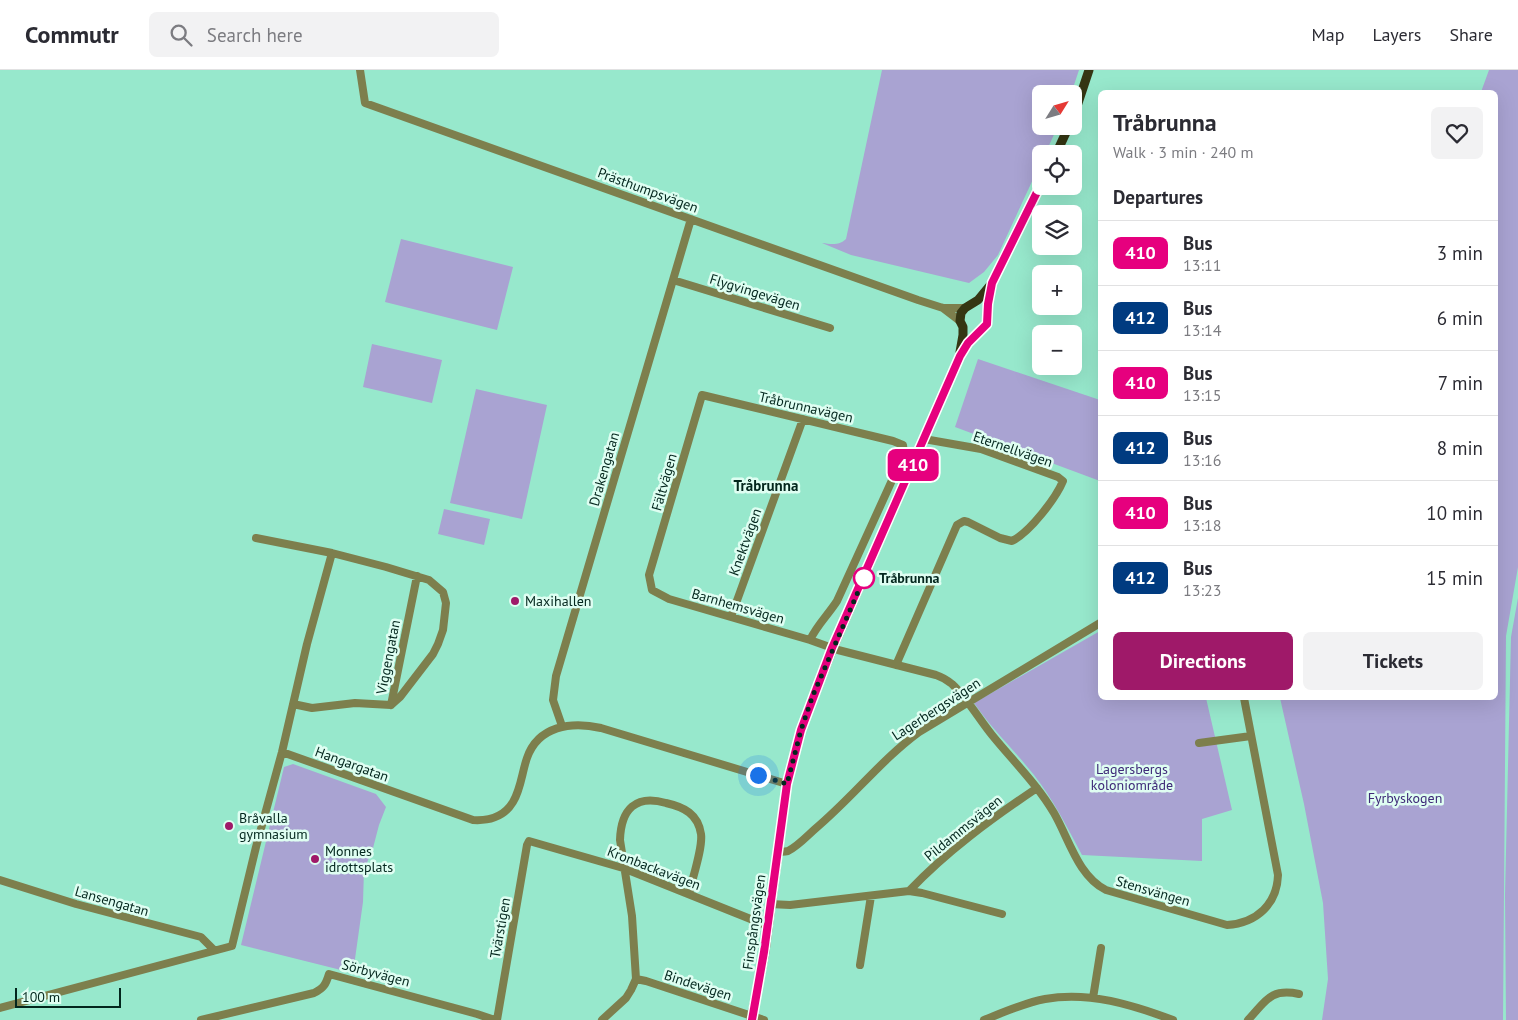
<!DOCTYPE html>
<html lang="en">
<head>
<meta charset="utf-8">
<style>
  :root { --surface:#fff; --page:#f2f2f3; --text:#2b2b33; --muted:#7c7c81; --line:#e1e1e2; --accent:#9f1969 }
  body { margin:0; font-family:"PT Sans",sans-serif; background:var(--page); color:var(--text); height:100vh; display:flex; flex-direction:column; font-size:19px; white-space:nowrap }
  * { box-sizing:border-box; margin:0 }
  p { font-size:16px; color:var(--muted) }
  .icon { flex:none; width:28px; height:28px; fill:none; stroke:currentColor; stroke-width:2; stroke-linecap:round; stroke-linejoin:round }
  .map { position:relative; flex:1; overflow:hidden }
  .sheet { position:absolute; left:1098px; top:20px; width:400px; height:610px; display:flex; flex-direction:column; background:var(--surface); border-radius:8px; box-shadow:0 5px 20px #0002 }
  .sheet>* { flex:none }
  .badge { padding:0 10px; border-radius:8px; font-size:18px; line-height:32px }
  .needle { width:32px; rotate:53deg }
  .fabs { position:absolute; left:1032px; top:15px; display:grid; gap:10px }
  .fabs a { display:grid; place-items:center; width:50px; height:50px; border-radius:8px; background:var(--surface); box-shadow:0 5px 20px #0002; font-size:25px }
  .scale { position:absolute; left:15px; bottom:12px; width:106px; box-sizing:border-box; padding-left:5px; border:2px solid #03261d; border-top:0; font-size:14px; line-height:18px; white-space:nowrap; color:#03261d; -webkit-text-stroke:4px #dffef2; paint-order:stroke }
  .you { position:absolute; width:25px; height:25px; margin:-12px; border:4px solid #fff; border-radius:50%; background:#1a73e8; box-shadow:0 0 0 8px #1a73e833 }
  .map>.badge { position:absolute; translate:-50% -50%; box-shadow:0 0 0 2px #fff }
  h2 { padding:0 15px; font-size:19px; line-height:45px }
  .round { display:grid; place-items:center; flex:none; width:52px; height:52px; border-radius:8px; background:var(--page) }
  .headline { display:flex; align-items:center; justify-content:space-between; height:85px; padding:0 15px }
  h1 { font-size:24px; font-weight:800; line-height:38px }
  .primary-button { display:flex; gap:10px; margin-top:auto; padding:10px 15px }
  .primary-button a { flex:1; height:58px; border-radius:8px; background:var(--accent); color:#fff; font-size:20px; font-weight:800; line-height:58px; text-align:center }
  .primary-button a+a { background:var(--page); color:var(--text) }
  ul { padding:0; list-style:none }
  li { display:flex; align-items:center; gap:15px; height:65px; padding:0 15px; border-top:1px solid var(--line) }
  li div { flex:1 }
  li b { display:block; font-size:19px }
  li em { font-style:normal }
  li .badge { min-width:55px; font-weight:700; text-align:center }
  header { display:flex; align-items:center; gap:30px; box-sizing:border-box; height:70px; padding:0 25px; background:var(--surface); border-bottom:1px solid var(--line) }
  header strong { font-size:24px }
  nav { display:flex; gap:28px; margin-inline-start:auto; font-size:18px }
  .search { width:350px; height:45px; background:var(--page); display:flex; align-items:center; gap:12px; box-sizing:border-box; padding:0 18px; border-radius:8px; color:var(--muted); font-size:19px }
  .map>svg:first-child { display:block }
  .green { fill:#a9a3d2 }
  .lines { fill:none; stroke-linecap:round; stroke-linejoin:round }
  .minor { stroke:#7d7f4d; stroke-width:8 }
  .major { stroke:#353613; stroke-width:9 }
  .line-casing { stroke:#fff; stroke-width:11 }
  .line { stroke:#e6007e; stroke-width:8 }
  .walk { stroke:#03261d; stroke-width:5; stroke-dasharray:0 9 }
  .stop-dot { fill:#fff; stroke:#e6007e; stroke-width:2.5 }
  .poi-dot { fill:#9f1969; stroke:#dffef2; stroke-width:2 }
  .labels { text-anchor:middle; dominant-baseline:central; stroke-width:5; stroke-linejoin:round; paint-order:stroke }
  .street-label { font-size:14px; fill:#03261d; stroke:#dffef2 }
  .stop-label { font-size:14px; font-weight:bold; fill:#03261d; stroke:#dffef2; text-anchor:start }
  .poi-label { font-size:14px; fill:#03261d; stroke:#dffef2; text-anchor:start }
  .park-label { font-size:14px; fill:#3e2a78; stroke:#dffef2 }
  .neighbourhood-label { font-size:15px; font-weight:bold; fill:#03261d; stroke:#dffef2 }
</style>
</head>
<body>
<header>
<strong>Commutr</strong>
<div class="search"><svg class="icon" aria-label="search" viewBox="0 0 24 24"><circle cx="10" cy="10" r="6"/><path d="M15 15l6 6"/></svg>Search here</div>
<nav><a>Map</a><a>Layers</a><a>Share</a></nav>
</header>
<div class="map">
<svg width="1518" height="950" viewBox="0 0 1518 950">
  <rect width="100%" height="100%" fill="#97e8cc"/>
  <path class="green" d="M882,0H1079L1071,24H1041V56H1058L1045,84H1041V92L998,185L984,202L969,213L851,185L822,173C831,174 839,176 846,169Z
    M1489,0H1518V497L1506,566L1503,950H1322L1328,909L1323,833L1304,734L1280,628H1495V22H1481Z
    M401,169L513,197L497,260L385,232Z
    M372,274L442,290L432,333L363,317Z
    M978,289L1100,330V411L955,357Z
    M476,319L547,335L522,449L450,433Z
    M444,439L490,449L484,475L438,464Z
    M1518,528V950H1506L1505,825L1511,567Z
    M1100,561V628H1206L1232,740L1202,749V791L1082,785C1067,757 1053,729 1034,705C1014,680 992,659 974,633Z
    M293,694L376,724L386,737L379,755L373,778L364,800L363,832L353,903L241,875L284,697Z"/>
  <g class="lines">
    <path class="minor" d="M360,0L365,33L918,230L943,238H965
      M673,210L830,258
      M943,238L960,251
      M256,468L332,483L386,497L429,510L443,522L446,533L443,560L438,574L433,584L400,627L391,635
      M731,547L803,349
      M810,570C817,555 828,545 837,531L904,384L903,375L893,371L702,325L649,505L652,520L669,529L810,570L838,580L936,605C942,607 947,610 952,614C967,628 979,649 992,665C1013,691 1037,714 1054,743C1069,769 1078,806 1106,820L1227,855C1257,853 1277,834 1278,805L1244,628
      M896,595L957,455L964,451L968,452L1000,468L1012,471C1030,462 1056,428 1063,411L1058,407L981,379L924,369
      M293,634L312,638L355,633L391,635L417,506
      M562,656L553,630L556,606L691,149
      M1199,673L1251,666
      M282,682L473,750C489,751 504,747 513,732C521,719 522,702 527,688C538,656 571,651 601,658L787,714
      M777,781C781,782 784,782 788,781C798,776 807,766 815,759C852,728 881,690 919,662L1100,553
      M0,810L76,834L201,867L214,880
      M909,821L922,823L1002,844
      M770,834L790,835L909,821C947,781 991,749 1037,718
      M860,895L871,826
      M636,909L646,911L764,950
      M1093,928L1101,878
      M0,938L232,876L256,777L282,682L307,574L332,483
      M201,950L314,923C324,918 326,914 329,904L477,944L495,950
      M497,950L527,775L529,771L623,798L768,856
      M602,950L626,928L631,920L636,909L632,846L620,770C621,739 636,724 666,733C684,737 698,744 701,764C703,778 692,809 689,824
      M984,950C1004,942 1024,933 1045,929C1089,921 1133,935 1173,950
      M1248,950C1266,931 1270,918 1299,924"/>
    <path class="major" d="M1074,45L1089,0
      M1056,84L1069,56
      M960,282L963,265V257L960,251L961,243L965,238L978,230L992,213L1041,114
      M751,950L765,882L787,714L801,660L833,578L960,286L968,273L987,254L988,234L992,213"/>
  </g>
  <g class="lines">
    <g class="line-casing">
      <path id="line" d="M752,950L764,882L787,714L801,660L832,578L960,286L968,273L987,254L988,234L992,213L1041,114"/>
    </g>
    <use href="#line" class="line"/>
    <path class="walk" d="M758,705L787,714L801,660L813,625L864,508"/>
  </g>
  <circle class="stop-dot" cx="864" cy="508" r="10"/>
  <g class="poi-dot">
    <circle cx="515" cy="531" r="5"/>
    <circle cx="229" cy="756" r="5"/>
    <circle cx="315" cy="789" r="5"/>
  </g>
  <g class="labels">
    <g class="street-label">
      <text transform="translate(648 120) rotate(20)">Prästhumpsvägen</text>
      <text transform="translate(755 222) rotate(17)">Flygvingevägen</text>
      <text transform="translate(806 337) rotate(13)">Tråbrunnavägen</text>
      <text transform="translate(1013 379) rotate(19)">Eternellvägen</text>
      <text transform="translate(604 399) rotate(-74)">Drakengatan</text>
      <text transform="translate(664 412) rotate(-74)">Fältvägen</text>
      <text transform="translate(745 472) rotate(-70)">Knektvägen</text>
      <text transform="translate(738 536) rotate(16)">Barnhemsvägen</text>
      <text transform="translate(388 587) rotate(-79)">Viggengatan</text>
      <text transform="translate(936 639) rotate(-33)">Lagerbergsvägen</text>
      <text transform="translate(352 694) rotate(20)">Hangargatan</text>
      <text transform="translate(963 758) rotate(-39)">Pildammsvägen</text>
      <text transform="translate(654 798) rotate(21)">Kronbackavägen</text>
      <text transform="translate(1153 821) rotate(16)">Stensvängen</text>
      <text transform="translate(112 831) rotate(16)">Lansengatan</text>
      <text transform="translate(754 852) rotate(-82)">Finspångsvägen</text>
      <text transform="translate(500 858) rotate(-80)">Tvärstigen</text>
      <text transform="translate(376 903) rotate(15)">Sörbyvägen</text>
      <text transform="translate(698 915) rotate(18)">Bindevägen</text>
    </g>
    <g class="stop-label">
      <text x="879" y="508">Tråbrunna</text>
    </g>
    <g class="poi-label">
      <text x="525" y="531">Maxihallen</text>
      <text x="239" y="748">Bråvalla<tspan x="239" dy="16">gymnasium</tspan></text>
      <text x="325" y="781">Monnes<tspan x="325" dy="16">idrottsplats</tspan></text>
    </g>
    <g class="park-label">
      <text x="1132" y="699">Lagersbergs<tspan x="1132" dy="16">koloniområde</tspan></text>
      <text x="1405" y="728">Fyrbyskogen</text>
    </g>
    <g class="neighbourhood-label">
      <text x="766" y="415">Tråbrunna</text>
    </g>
  </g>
</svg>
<div class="fabs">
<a><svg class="needle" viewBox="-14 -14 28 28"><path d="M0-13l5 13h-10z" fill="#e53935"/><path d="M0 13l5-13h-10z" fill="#7c7c81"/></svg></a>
<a><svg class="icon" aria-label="locate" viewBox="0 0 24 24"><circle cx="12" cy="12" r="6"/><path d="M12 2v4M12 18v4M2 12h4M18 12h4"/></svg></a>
<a><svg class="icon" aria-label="layers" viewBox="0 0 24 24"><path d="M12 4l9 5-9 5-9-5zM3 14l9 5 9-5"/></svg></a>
<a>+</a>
<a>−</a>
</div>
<div class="scale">100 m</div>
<div class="you" style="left:758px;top:705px"></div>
<b class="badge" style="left:913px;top:395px;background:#e6007e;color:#fff">410</b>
<section class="sheet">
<div class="headline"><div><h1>Tråbrunna</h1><p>Walk · 3 min · 240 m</p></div><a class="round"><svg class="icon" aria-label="heart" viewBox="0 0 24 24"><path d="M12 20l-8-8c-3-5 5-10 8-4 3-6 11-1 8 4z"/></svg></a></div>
<h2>Departures</h2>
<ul>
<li><span class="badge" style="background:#e6007e;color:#fff">410</span><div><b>Bus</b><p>13:11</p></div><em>3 min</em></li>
<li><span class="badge" style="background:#003b80;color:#fff">412</span><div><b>Bus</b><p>13:14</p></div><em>6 min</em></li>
<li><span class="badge" style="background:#e6007e;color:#fff">410</span><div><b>Bus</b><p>13:15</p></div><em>7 min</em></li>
<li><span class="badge" style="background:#003b80;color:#fff">412</span><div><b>Bus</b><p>13:16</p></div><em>8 min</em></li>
<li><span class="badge" style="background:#e6007e;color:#fff">410</span><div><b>Bus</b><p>13:18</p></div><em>10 min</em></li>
<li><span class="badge" style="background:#003b80;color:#fff">412</span><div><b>Bus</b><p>13:23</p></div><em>15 min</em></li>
</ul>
<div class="primary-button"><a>Directions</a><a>Tickets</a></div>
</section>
</div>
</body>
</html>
